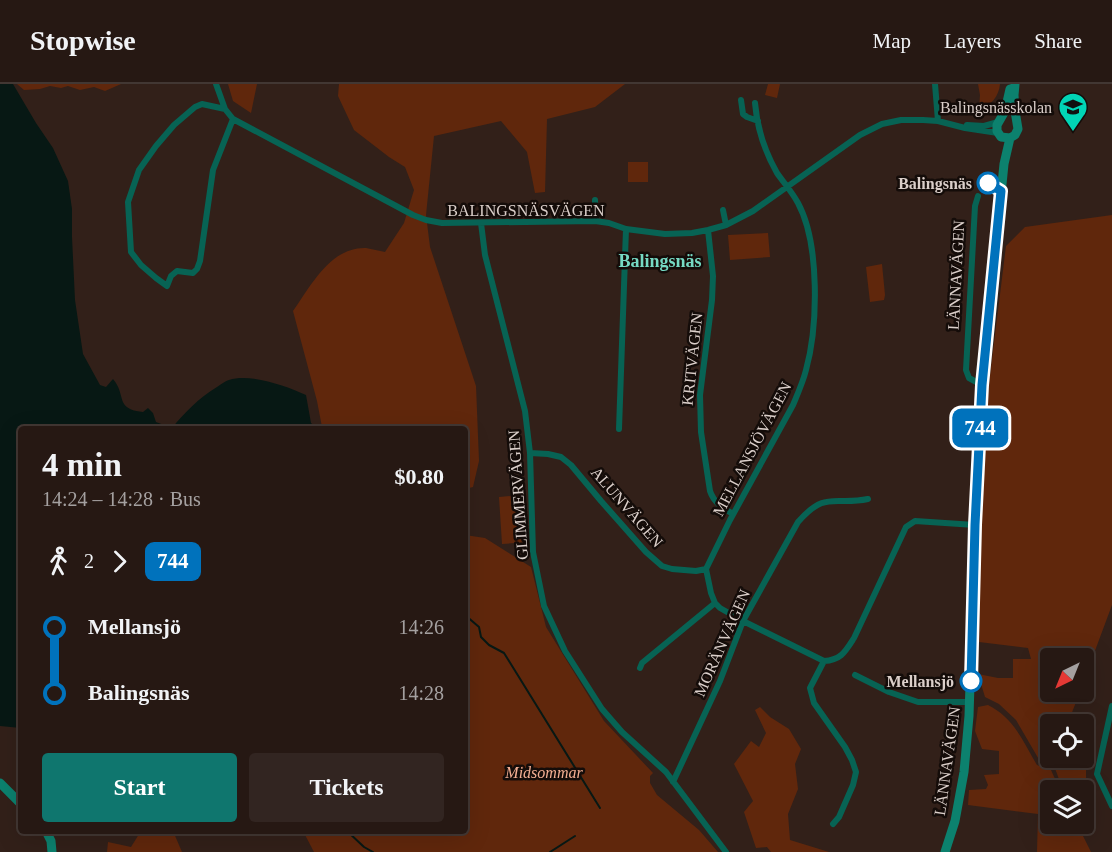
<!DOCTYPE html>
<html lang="en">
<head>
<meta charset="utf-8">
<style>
  :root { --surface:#261813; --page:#322521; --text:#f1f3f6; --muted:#a4a0a0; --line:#423733; --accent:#0f766e }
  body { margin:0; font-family:"Times New Roman",serif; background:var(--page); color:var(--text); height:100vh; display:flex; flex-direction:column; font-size:22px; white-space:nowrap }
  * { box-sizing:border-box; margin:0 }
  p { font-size:20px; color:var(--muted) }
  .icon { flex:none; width:33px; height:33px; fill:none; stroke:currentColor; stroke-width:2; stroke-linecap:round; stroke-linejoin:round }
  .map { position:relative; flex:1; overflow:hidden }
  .side { position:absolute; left:18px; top:342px; width:450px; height:408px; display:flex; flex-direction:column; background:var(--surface); border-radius:6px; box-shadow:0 6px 24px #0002,0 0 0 2px var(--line) }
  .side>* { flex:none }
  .badge { padding:0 12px; border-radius:9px; font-size:21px; line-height:39px }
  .needle { width:39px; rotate:223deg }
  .tools { position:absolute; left:1040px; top:564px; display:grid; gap:12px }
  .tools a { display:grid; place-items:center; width:54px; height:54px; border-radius:6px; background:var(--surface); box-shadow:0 6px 24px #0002,0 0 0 2px var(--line); font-size:30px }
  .map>.badge { position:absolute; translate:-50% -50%; box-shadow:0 0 0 3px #fff }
  .legs { display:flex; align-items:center; gap:9px; height:66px; padding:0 24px; font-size:20px }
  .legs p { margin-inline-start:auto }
  .headline { display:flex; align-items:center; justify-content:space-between; height:102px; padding:0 24px }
  h1 { font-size:33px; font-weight:700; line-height:45px }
  .primary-button { display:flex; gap:12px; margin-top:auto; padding:12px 24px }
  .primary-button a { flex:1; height:69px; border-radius:6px; background:var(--accent); color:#fff; font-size:24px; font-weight:700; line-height:69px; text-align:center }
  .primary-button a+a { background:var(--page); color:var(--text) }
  ul { padding:0 24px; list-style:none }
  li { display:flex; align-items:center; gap:21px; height:66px; font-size:22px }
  li i { display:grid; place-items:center; width:9px; height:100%; margin:0 8px; background:currentColor }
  li i::after { content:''; width:15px; height:15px; margin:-8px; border:4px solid; border-radius:50%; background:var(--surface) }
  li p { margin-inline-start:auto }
  li:first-child i { background:linear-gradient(#0000 50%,currentColor 0) }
  li:last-child i { background:linear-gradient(currentColor 50%,#0000 0) }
  header { display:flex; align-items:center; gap:36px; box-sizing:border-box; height:84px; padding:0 30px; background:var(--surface); border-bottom:2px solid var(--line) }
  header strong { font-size:28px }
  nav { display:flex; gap:33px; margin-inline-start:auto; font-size:21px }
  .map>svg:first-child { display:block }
  .green { fill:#60270c }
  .water { fill:#071814 }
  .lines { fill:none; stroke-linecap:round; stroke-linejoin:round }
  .stream { stroke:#071814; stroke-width:2 }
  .street { stroke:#076354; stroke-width:6 }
  .secondary { stroke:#0c816e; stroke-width:9 }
  .line-1-casing { stroke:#fff; stroke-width:14 }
  .line-1 { stroke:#0072bc; stroke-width:9 }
  .stop-1-dot { fill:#fff; stroke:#0072bc; stroke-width:3 }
  .labels { text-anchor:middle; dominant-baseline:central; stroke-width:5; stroke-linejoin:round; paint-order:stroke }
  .poi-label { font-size:16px; fill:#dbcfca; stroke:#140c09; text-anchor:end }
  .stop-label { font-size:16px; font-weight:bold; fill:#dbcfca; stroke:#140c09; text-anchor:end }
  .street-label { font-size:16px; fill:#dbcfca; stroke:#140c09 }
  .park-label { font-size:16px; font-style:italic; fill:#f4af93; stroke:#140c09 }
  .neighbourhood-label { font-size:18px; font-weight:bold; fill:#76dac4; stroke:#140c09 }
</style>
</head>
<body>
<header>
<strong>Stopwise</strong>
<nav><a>Map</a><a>Layers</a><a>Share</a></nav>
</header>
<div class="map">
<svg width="1112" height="768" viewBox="0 0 1112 768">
  <rect width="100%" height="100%" fill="#322019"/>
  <path class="green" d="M17,0H121L105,7L94,3L80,6L68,2L61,4L50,2L40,5L24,6Z
    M228,0H257L251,29L233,17Z
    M339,0H625L595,23L547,35L545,108L535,109L527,68L501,37L434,52L426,131L430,163L476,302L479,377L473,403L465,405V345H324L322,343L317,317L293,227C311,202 330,163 366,164C372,165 379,167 385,168L404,139L414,106L405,83L389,73L354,46L338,12Z
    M768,0H780L777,14L765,11Z
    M978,0H1000C999,12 991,22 979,25L980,11Z
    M628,78H648V98H628Z
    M1112,131V521L1083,599V574H1050V608H1080L1069,636V640H1050V674H1069V682L1086,686V694L1063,706L1053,679H1041L1016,636L999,620L985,613L978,590L998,594H1013V575H1031L1028,564L979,558L982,356L1006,162L1025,143Z
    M768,149L770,173L730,176L728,151Z
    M882,180L885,211L884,216L870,218L866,183Z
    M524,411L528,458L502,460L499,413Z
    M465,451L485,454L531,483L546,543L604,637L653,689L650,692V699L657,711L699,746L718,768H314L303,747H465Z
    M988,621C994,624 1000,628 1004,632C1019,645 1027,665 1037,681L1051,686L1060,706H1050V740H1077L1091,768H1037L1038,730L968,721L969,706L986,705L988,701L984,691L999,690V667L982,665L975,647L978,623Z
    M760,623L770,633L789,645L801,665L795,680L798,705L788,730L790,756L829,768H771L767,763L756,764L744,728L753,717L734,680L751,657L759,663L766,649L755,626Z
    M141,747H173L182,768H107L108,758L131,763Z"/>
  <path class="water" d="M0,0H13L36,39L53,64L68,97L72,125V153L75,216L83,270L100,301L106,303L113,295C127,311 114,325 143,328L148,324L153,329L156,338L172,344C185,328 199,314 217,303C220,301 225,297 229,296C250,289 286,302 306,311L311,339L318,345H21V644L0,642Z"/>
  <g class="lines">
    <path class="stream" d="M465,531L479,543L481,553L489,561L504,569L600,724
      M347,747L364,763L373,768
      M550,768L575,752"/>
    <path class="street" d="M216,0L225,25L233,35L413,131L426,136L442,139L595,137L609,139L626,145L665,150L692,149L708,146L726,141L753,127L860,51L882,40L901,36H923L938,37L965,44L998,49
      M935,0L938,37
      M741,16L743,30L747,33L758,37
      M755,19C757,43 765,68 777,89C784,99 792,108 798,119C820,160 818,242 806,286C803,298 798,309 793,321L730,436L706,485L711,509L715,519L720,524L743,537L824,577
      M225,25L202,20L195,23L174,41L156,62L139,86L128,118L131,168L141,181L156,194L167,202L171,192L177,187L193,189L197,185L200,177L213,86L233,35
      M967,41L984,42L998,38
      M978,112L975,122L966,286L969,294L982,301
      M723,126L726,141
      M595,137V116
      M481,139L485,171L525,327L530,369L533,468L544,522L565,567L602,625L622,648L666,688L726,768
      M708,146L713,192L712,216L700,311L701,348L710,407C714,419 723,424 733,430
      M619,345L626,145
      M530,369L548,370L561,373L571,381L601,417L646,468L662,482L672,485L696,487L706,485
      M640,584L642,579L715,519
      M855,591L889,608L918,618H970
      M1112,622L1097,690L1112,722
      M673,698L720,597L743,537L798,438C826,406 834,422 868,415
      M833,740L839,733L853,701L856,688L852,676L845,663L814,619L810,604L824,577C841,576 845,568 854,554L906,443L915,437L975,441"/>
    <path class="secondary" d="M1010,54L1001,53L997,47V41L1005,27L1010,5
      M0,699L21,720
      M46,747L51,757L52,768
      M945,768L955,737L964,688L969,632L975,441L982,301L1004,80L1010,54L1015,51L1018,45L1015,27L1014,11L1015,0"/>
  </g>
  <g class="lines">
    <g class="line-1-casing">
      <path id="line-1" d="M971,597L975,441L982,301L1001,107L988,99"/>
    </g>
    <use href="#line-1" class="line-1"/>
  </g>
  <defs>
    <g id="school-pin" transform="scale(1.5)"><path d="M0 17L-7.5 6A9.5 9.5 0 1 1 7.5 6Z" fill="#01d5b6" stroke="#140c09"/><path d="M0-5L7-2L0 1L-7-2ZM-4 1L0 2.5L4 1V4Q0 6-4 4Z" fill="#111"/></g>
  </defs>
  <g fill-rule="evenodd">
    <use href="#school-pin" x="1073" y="23"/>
  </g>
  <g class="stop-1-dot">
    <circle cx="988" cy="99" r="10"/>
    <circle cx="971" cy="597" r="10"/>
  </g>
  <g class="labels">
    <g class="poi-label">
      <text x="1052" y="23">Balingsnässkolan</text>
    </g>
    <g class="stop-label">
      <text x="972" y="99">Balingsnäs</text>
      <text x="954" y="597">Mellansjö</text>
    </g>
    <g class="street-label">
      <text x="526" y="126">BALINGSNÄSVÄGEN</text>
      <text transform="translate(956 191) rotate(-87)">LÄNNAVÄGEN</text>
      <text transform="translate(692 275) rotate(-84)">KRITVÄGEN</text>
      <text transform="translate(752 365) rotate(-62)">MELLANSJÖVÄGEN</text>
      <text transform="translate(518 411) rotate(-94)">GLIMMERVÄGEN</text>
      <text transform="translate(627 423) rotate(49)">ALUNVÄGEN</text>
      <text transform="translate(722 559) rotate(-66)">MORÄNVÄGEN</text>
      <text transform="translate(947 677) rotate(-82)">LÄNNAVÄGEN</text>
    </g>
    <g class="park-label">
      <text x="544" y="688">Midsommar</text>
    </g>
    <g class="neighbourhood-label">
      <text x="660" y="177">Balingsnäs</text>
    </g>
  </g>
</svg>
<div class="tools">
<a><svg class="needle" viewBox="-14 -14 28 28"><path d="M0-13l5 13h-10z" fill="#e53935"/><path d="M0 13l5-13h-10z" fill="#a4a0a0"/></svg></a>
<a><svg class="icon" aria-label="locate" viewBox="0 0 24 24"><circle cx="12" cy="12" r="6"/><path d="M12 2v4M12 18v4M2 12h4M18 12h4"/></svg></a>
<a><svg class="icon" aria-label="layers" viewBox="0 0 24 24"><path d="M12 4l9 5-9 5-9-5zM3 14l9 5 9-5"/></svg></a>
</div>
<b class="badge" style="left:980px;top:344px;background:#0072bc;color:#fff">744</b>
<section class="side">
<div class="headline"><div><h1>4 min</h1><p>14:24 – 14:28 · Bus</p></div><b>$0.80</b></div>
<div class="legs"><svg class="icon" aria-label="walk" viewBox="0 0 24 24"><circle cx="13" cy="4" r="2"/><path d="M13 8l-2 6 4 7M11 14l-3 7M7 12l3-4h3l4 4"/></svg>2<svg class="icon" aria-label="forward" viewBox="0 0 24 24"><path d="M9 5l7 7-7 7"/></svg><b class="badge" style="background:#0072bc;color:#fff">744</b></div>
<ul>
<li><i style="color:#0072bc"></i><b>Mellansjö</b><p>14:26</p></li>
<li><i style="color:#0072bc"></i><b>Balingsnäs</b><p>14:28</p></li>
</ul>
<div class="primary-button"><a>Start</a><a>Tickets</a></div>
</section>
</div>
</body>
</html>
